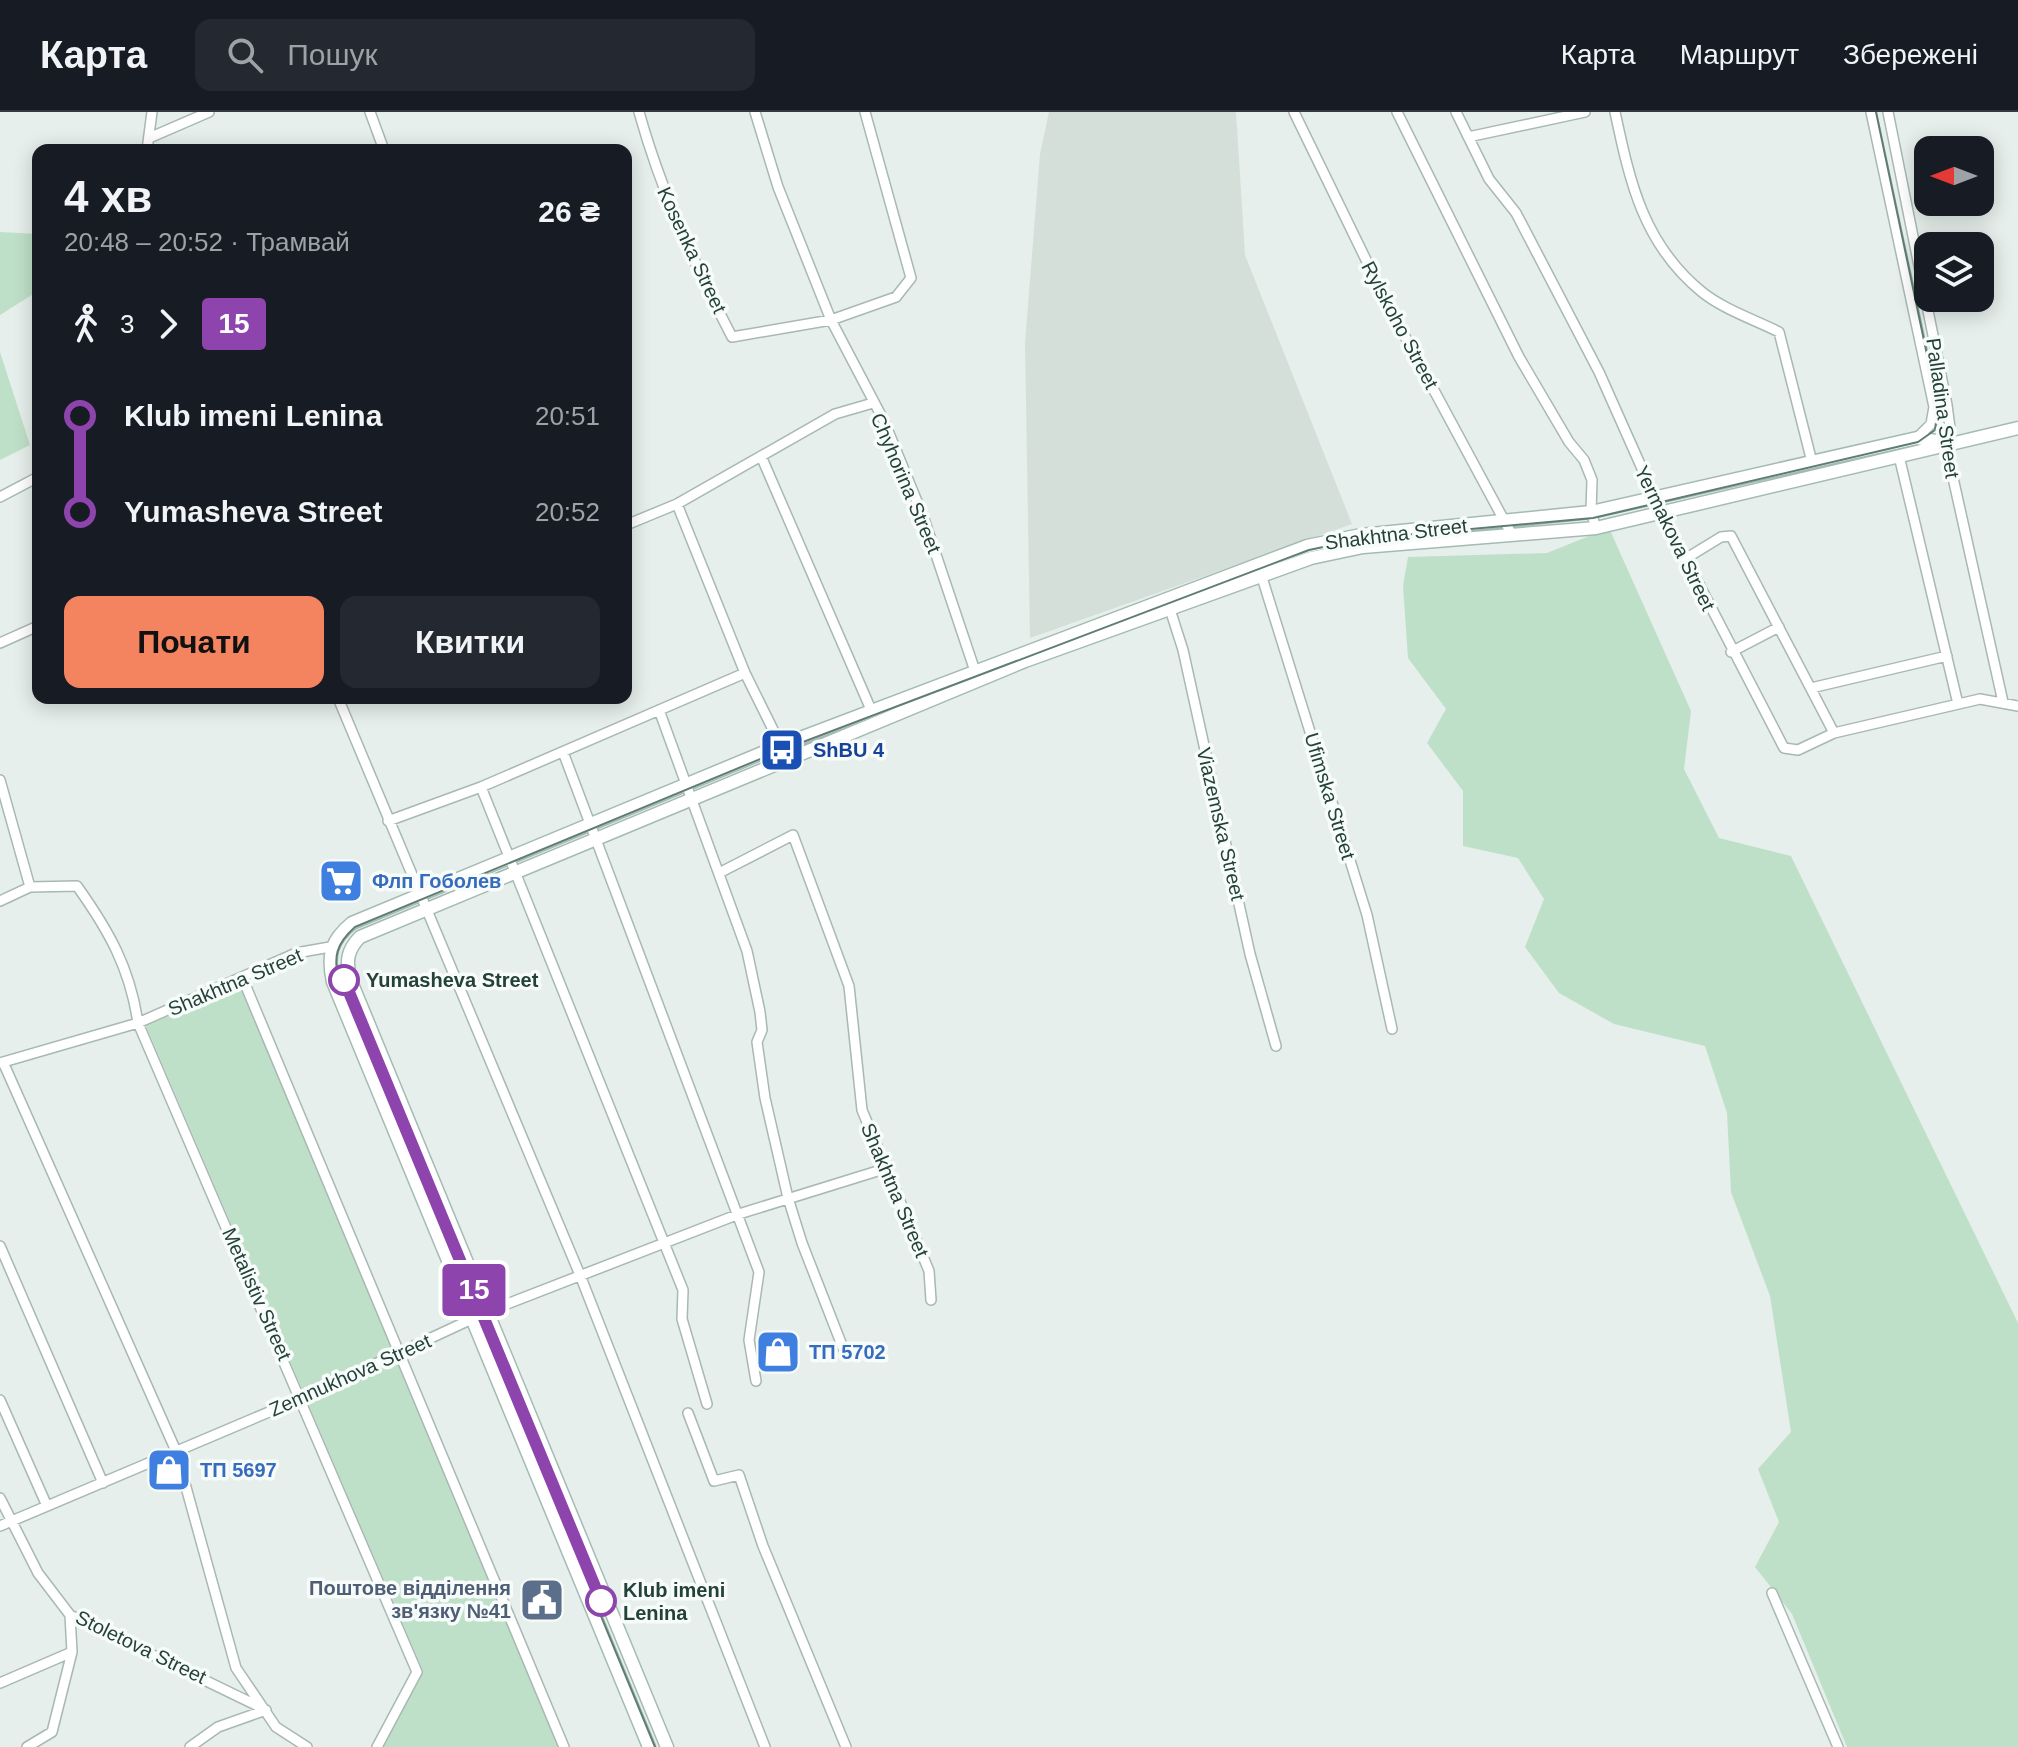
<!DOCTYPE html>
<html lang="uk">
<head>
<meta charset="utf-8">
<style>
  :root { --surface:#171b24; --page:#242831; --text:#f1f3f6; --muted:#9ea1a6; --line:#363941; --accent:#f4845f }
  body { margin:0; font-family:Arial,sans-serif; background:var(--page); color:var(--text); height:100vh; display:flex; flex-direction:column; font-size:30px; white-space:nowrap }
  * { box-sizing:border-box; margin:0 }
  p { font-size:26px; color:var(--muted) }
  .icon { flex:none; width:44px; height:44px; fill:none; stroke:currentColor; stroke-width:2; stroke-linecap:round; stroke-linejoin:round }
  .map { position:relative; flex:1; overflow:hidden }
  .side { position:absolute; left:32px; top:32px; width:600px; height:560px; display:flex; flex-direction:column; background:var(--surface); border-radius:16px; box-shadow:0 4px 20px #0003 }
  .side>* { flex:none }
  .badge { padding:0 16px; border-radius:6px; font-size:28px; line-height:52px }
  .needle { width:52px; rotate:270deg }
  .controls { position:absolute; left:1914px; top:24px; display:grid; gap:16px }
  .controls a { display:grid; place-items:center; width:80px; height:80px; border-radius:16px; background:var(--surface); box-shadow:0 4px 20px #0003; font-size:40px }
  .map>.badge { position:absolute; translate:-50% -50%; box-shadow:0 0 0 4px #fff }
  .legs { display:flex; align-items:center; gap:12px; height:88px; padding:0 32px; font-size:26px }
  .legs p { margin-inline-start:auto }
  .overview { display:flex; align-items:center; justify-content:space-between; height:136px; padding:0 32px }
  h1 { font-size:44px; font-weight:800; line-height:60px }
  .button { display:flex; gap:16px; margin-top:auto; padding:16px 32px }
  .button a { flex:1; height:92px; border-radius:16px; background:var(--accent); color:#111; font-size:32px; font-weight:800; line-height:92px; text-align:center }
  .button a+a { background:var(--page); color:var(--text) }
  ul { padding:0 32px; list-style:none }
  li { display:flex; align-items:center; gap:28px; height:96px; font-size:30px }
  li i { display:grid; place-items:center; width:12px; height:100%; margin:0 10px; background:currentColor }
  li i::after { content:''; width:20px; height:20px; margin:-10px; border:6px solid; border-radius:50%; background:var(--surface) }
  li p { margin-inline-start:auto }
  li:first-child i { background:linear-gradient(#0000 50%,currentColor 0) }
  li:last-child i { background:linear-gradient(currentColor 50%,#0000 0) }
  header { display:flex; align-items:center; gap:48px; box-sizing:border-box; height:112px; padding:0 40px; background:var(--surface); border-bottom:2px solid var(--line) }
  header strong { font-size:38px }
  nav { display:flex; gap:44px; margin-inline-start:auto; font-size:28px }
  .search { width:560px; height:72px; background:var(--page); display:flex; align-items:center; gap:20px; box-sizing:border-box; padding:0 28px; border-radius:16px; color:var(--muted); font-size:30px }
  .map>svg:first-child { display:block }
  .built { fill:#d4dfda }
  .green { fill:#bfe0c8 }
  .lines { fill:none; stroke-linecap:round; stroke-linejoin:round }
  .street-casing { stroke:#a8b8b2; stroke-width:12 }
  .secondary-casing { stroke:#a4bbb3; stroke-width:15 }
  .street { stroke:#fff; stroke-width:9 }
  .secondary { stroke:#fff; stroke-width:12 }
  .tram { stroke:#5f7d75; stroke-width:2 }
  .line-1-casing { stroke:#fff; stroke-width:18 }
  .line-1 { stroke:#8e44ad; stroke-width:12 }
  .stop-1-dot { fill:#fff; stroke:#8e44ad; stroke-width:4 }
  .labels { text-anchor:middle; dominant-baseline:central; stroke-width:7; stroke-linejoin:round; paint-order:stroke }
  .street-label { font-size:20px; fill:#24423a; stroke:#f7fbf9 }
  .transit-label { font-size:20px; font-weight:bold; fill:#164399; stroke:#f7fbf9; text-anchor:start }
  .shop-label { font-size:20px; font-weight:bold; fill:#366cbe; stroke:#f7fbf9; text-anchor:start }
  .stop-label { font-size:20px; font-weight:bold; fill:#24423a; stroke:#f7fbf9; text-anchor:start }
  .service-label { font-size:20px; font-weight:bold; fill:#4e5e75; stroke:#f7fbf9; text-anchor:end }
</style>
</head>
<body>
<header>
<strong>Карта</strong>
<div class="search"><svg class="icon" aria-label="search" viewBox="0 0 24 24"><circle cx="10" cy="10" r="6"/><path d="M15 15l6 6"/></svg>Пошук</div>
<nav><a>Карта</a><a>Маршрут</a><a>Збережені</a></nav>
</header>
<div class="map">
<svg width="2018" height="1635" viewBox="0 0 2018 1635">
  <rect width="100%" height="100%" fill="#e6efeb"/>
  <path class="built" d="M1049,0H1236L1245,143L1352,412L1030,526L1025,231L1040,42Z"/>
  <path class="green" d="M0,120L38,122V179L0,203Z
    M0,240L30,333L0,348Z
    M1609,416L1691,599L1684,657L1719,726L1791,744L2018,1211V1635H1847L1792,1502L1755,1455L1779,1410L1758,1357L1791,1320L1770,1184L1731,1080L1727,1001L1705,934L1614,912L1559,881L1525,835L1544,787L1518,746L1463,734V679L1427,631L1446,597L1408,546L1403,474L1408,445L1547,441Z
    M241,872L558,1635H383L423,1559L146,914Z"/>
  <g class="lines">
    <g class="street-casing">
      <path id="street" d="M370,0L384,38
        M639,0C661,79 694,152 732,225L831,208L896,185L911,166L865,0
        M755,0L778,75L831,208L884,309L923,404L977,565
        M1294,0L1388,193L1512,423
        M1397,0L1519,245L1569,330L1584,348L1592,368L1591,400L1596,416
        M1456,0L1489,67L1516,101L1599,260L1660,397L1784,636L1798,638L1834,621L1980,587L2018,594
        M1615,0C1630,70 1643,132 1702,180C1723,197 1755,208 1779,220L1812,350
        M1871,0L1934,295L1931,312L1917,326
        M1888,0L1947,293L1950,316L1945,330L2003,590
        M1468,25L1585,0
        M149,26L209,0
        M147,38L152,0
        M761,344L872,600
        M1899,344L1958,592
        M0,385L38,365
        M677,392L745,561L787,646
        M626,413L677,392L835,302L873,291
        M1685,447L1721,425L1731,424L1834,621
        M1260,459L1367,803L1392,917
        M1168,491L1183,538L1250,842L1276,934
        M0,531L38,514
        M1731,540L1779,515
        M1811,576L1947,544
        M338,586L580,1163L765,1635
        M659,598L747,839L760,900L762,918L757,930L765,986L788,1086L802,1131L843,1236
        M563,640L759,1160L749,1228L756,1269
        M0,668L30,775L0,789
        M481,675L683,1178L682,1207L707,1292
        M388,709L481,675L745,561
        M721,760L793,723L849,874L862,998L929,1159L931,1188
        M30,775L77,774C109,819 130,856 138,911L417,1560L377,1635
        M242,865L564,1635
        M3,950L176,1339L236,1556L276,1615L307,1635
        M0,951L138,911L296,841L330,835
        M0,1134L103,1371
        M0,1288L47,1394
        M688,1301L714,1369L739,1363L763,1434L846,1635
        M0,1386L38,1461L70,1503L260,1595
        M0,1414L302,1286L489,1199L739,1102L884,1057
        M1772,1481L1838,1635
        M0,1571L72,1540L70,1503
        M27,1635L52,1620L72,1540
        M190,1635L218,1615L266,1598"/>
    </g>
    <g class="secondary-casing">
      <path id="secondary" d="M649,1635L333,870C327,843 331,828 352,811L779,634L1307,434L1361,423L1591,400L1917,326L1942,330
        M667,1635L350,867C346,849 347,838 360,825L1025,549L1311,446L1363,435L1596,416L2018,316"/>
    </g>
    <use href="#street" class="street"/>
    <use href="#secondary" class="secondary"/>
    <path class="tram" d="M655,1635L339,869C333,845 336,832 355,815L782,638L1309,438L1361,427L1593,406L1918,330L1935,318L1938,295L1876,0"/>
  </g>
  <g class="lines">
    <g class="line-1-casing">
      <path id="line-1" d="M344,868L601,1489"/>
    </g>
    <use href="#line-1" class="line-1"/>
  </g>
  <defs>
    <g id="bus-square" transform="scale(2.3)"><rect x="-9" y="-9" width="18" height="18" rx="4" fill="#1a4fb4" stroke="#f7fbf9"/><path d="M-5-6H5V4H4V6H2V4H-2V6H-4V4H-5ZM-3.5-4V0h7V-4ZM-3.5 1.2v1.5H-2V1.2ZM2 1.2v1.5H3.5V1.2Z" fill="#fff"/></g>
    <g id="supermarket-square" transform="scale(2.3)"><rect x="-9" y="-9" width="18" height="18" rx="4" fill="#3f7fe0" stroke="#f7fbf9"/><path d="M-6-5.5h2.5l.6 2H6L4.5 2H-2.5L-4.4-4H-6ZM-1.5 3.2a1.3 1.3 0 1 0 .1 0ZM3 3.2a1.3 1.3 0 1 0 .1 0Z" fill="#fff"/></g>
    <g id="shop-square" transform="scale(2.3)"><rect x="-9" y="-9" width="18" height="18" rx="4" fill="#3f7fe0" stroke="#f7fbf9"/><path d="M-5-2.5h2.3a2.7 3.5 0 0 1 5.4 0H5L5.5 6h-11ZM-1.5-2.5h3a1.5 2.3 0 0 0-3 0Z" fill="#fff"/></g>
    <g id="civic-square" transform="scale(2.3)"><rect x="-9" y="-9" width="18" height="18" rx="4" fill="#5c6f8a" stroke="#f7fbf9"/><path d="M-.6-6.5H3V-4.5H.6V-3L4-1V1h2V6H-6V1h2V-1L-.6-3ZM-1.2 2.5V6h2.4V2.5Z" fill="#fff"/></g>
  </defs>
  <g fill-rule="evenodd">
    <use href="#bus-square" x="782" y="638"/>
    <use href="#supermarket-square" x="341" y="769"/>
    <use href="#shop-square" x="778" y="1240"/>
    <use href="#shop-square" x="169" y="1358"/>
    <use href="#civic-square" x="542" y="1488"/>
  </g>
  <g class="stop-1-dot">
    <circle cx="344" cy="868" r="14"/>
    <circle cx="601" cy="1489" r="14"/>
  </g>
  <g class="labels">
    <g class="street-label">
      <text transform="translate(692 138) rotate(65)">Kosenka Street</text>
      <text transform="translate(1400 213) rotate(62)">Rylskoho Street</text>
      <text transform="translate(1943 296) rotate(82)">Palladina Street</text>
      <text transform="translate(906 371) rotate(67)">Chyhorina Street</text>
      <text transform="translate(1396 422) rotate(-7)">Shakhtna Street</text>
      <text transform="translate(1675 426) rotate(64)">Yermakova Street</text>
      <text transform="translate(1330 684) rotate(73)">Ufimska Street</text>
      <text transform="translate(1221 712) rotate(77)">Viazemska Street</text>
      <text transform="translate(235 870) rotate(-23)">Shakhtna Street</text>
      <text transform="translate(895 1078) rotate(67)">Shakhtna Street</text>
      <text transform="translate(257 1182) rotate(66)">Metalistiv Street</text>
      <text transform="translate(350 1263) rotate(-24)">Zemnukhova Street</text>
      <text transform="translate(141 1535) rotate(26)">Stoletova Street</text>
    </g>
    <g class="transit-label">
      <text x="813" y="638">ShBU 4</text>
    </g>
    <g class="shop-label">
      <text x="372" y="769">Флп Гоболев</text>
      <text x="809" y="1240">ТП 5702</text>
      <text x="200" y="1358">ТП 5697</text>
    </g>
    <g class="stop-label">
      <text x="366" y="868">Yumasheva Street</text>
      <text x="623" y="1478">Klub imeni<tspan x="623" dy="23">Lenina</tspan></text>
    </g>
    <g class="service-label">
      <text x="511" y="1476">Поштове відділення<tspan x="511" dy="23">зв'язку №41</tspan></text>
    </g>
  </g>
</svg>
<div class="controls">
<a><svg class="needle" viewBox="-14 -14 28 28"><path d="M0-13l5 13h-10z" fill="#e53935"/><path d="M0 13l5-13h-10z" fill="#9ea1a6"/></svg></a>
<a><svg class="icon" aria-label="layers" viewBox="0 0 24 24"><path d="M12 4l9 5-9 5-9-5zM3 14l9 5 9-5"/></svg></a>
</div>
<b class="badge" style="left:474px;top:1178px;background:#8e44ad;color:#fff">15</b>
<section class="side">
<div class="overview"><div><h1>4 хв</h1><p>20:48 – 20:52 · Трамвай</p></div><b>26 ₴</b></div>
<div class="legs"><svg class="icon" aria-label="walk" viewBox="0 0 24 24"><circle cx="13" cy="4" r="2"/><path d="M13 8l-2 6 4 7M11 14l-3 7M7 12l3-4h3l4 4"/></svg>3<svg class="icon" aria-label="forward" viewBox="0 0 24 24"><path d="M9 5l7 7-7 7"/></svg><b class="badge" style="background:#8e44ad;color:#fff">15</b></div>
<ul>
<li><i style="color:#8e44ad"></i><b>Klub imeni Lenina</b><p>20:51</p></li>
<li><i style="color:#8e44ad"></i><b>Yumasheva Street</b><p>20:52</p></li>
</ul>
<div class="button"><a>Почати</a><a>Квитки</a></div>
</section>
</div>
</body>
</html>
